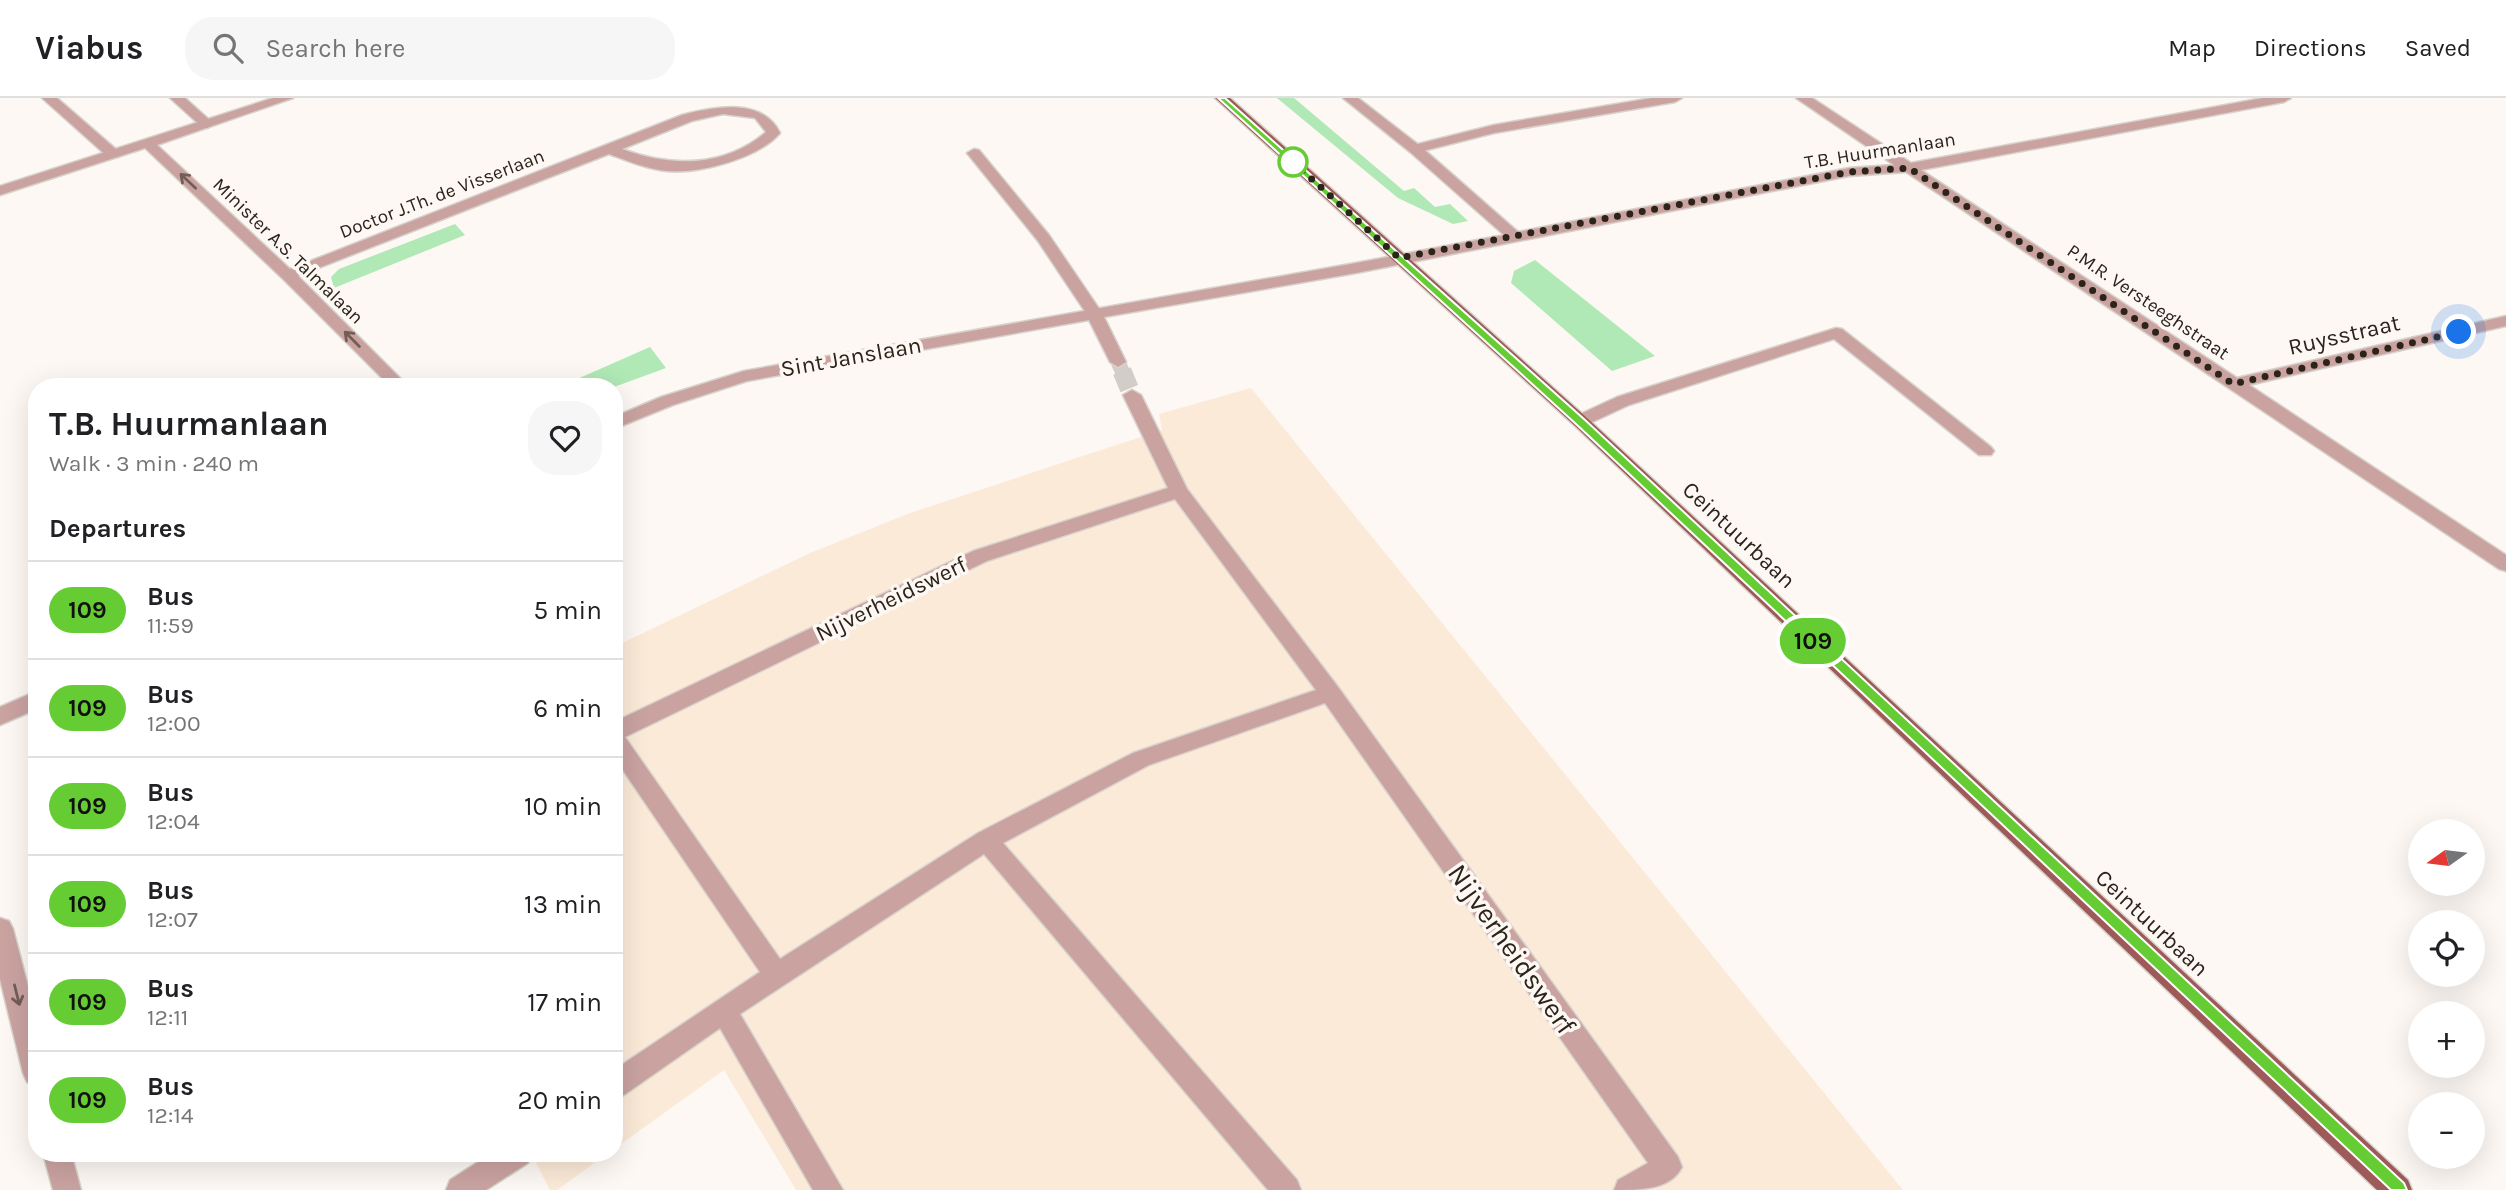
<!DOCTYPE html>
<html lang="en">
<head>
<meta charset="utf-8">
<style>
  :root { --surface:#fff; --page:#f6f6f6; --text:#202124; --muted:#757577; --line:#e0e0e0 }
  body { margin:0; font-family:Karla,sans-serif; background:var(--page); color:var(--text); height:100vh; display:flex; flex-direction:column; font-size:26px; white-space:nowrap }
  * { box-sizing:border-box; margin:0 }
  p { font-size:23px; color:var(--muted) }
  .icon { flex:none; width:38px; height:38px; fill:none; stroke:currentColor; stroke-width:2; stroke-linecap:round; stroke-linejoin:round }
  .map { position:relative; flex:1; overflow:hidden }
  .details { position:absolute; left:28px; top:280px; width:595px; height:784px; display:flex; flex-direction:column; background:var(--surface); border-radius:28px; box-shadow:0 7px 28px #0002 }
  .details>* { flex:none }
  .badge { padding:0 14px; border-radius:23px; font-size:24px; line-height:46px }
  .needle { width:46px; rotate:256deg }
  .buttons { position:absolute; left:2408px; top:721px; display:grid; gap:14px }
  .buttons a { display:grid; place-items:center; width:77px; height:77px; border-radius:50%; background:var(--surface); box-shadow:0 7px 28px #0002; font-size:35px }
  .you { position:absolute; width:35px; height:35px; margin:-18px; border:5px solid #fff; border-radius:50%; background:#1a73e8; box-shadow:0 0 0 10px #1a73e833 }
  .map>.badge { position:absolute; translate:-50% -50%; box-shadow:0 0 0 4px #fff }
  h2 { padding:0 21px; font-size:26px; line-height:63px }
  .round { display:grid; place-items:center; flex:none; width:74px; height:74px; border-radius:28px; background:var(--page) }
  .head { display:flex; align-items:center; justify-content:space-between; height:119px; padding:0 21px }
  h1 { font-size:33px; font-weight:700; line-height:52px }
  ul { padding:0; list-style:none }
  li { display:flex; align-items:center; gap:21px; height:98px; padding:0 21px; border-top:2px solid var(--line) }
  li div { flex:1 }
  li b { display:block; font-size:26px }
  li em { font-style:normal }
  li .badge { min-width:77px; font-weight:700; text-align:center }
  header { display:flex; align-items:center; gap:42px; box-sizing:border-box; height:98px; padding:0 35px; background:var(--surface); border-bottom:2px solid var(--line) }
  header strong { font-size:33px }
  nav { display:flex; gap:38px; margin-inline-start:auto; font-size:24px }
  .search { width:490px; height:63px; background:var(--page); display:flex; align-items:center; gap:18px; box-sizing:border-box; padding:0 24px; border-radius:28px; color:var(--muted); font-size:26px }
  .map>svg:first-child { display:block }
  .built { fill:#fcead8 }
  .green { fill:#b0e8b6 }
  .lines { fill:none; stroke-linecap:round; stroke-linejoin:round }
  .street-tunnel-far1 { stroke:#d3cdc8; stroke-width:15; stroke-dasharray:15 8; stroke-linecap:butt }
  .street-tunnel { stroke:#d3cdc8; stroke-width:19; stroke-dasharray:19 10; stroke-linecap:butt }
  .lane-casing { stroke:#d7d2cc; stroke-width:3 }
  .street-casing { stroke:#d7d2cc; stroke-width:3 }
  .primary-casing { stroke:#d7d2cc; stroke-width:3 }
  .lane { fill:#caa3a1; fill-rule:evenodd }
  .street { fill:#caa3a1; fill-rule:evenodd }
  .primary { fill:#9d5a59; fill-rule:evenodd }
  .oneway { stroke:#735d57 }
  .line { fill:#6c3; stroke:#fff; stroke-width:2 }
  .walk { stroke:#2c231a; stroke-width:7; stroke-dasharray:0 12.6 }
  .stop-dot { fill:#fff; stroke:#6c3; stroke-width:3.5 }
  .labels { text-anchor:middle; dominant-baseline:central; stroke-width:7; stroke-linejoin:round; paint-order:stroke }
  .far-street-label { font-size:19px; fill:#2c231a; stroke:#fdf8f3 }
  .street-label { font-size:23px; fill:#2c231a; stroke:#fdf8f3 }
  .near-street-label { font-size:28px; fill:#2c231a; stroke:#fdf8f3 }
</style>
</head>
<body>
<header>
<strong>Viabus</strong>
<div class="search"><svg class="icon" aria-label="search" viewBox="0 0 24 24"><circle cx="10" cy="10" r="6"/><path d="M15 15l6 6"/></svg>Search here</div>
<nav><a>Map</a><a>Directions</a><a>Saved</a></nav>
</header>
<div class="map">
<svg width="2506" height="1092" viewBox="0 0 2506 1092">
  <rect width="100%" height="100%" fill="#fdf8f3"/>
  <path class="built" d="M1251,290L1903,1092H796L724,972L614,1051V549L810,455L910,415L1162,332L1159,316Z
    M531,1055H608L557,1092H550Z"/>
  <path class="green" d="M1277,0H1294L1404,93L1414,90L1435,109L1450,106L1468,123L1453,126L1398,100Z
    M455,126L465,137L334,190L331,179L339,171Z
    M1535,162L1655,258L1612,273L1511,185L1514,173Z
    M650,249L666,270L614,289H559Z"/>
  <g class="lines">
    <path class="street-tunnel-far1" d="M1118,264L1123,275"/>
    <path class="street-tunnel" d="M1122,273L1132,297"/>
    <g class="lane-casing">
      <path id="lane" d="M42,0H57L118,53V59H108Z
        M170,0H185L214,26L207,30L202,29Z
        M1652,0H1682L1675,4L1494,35L1415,55L1408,51L1410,48L1494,27Z
        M974,51L979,52L1049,137L1102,215L1100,218H1088L1038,143L967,55Z
        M1836,230L1842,231L1991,349L1994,353L1991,357H1979L1834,241L1629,307L1586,327L1580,329L1571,323L1574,319L1617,299Z"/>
    </g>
    <g class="street-casing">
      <path id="street" d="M273,0H293L157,47L290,171L682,17C716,8 763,0 780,35C759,60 699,76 667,73C647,71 628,63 609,56L298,178L409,289H391L282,180L145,50L0,97V88ZM723,16L755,20L766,34C724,70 670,69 622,51L692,23Z
        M1343,0H1358L1420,48L1518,134L1849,70L1894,67L1796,0H1812L1911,65L2263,0H2291L2284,4L1921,72L2237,280L2506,218V228L2249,287L2506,457V473L2499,471L1906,74L1849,78L1356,175L1104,219L1126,264L1118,269L1110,264L1089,222L747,283L673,307L614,331V319L661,299L744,273L1356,165L1504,137L1410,54Z
        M1132,292L1141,297L1187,391L1338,589L1678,1059L1682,1069C1671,1092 1639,1092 1614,1092L1618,1082L1648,1065L1325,605L1149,667L1003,745L1297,1082L1301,1092H1268L984,756L740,916L843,1092H813L720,930L624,997L614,1001V972L760,874L614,659V624L973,453L1168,390L1123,297ZM1175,401L1316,592L1133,655L978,735L780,861L625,639L987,463Z
        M37,593V611L0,627V609Z
        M0,820L9,823L13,831L37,923V988L27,984L23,975L0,881Z
        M43,1055H71L81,1092H53Z
        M492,1055H532L528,1065L486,1092H446L450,1082Z"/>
    </g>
    <g class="primary-casing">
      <path id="primary" d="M1215,0H1230L1586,319L2408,1082L2412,1092H2377L1574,327Z"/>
    </g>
    <use href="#lane" class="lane"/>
    <use href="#street" class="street"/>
    <use href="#primary" class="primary"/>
  </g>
  <defs><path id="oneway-shaft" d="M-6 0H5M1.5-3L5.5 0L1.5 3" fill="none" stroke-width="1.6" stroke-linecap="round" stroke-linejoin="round" transform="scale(1.75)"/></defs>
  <g class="oneway">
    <use href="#oneway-shaft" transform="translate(188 83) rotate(-137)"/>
    <use href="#oneway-shaft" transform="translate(352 241) rotate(-135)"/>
    <use href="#oneway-shaft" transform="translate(17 897) rotate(76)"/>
  </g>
  <path class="line" d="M1218,0H1225L1584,321L2404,1085L2407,1092H2391L1576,326Z"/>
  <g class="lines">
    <path class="walk" d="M1293,64L1399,160L1849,74L1909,70L2233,286L2459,234"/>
  </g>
  <circle class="stop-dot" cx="1293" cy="64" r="14"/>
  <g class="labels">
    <g class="far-street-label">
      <text transform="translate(1880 53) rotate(-9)">T.B. Huurmanlaan</text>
      <text transform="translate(442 96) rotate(-21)">Doctor J.Th. de Visserlaan</text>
      <text transform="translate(288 153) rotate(44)">Minister A.S. Talmalaan</text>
      <text transform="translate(2148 204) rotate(34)">P.M.R. Versteeghstraat</text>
    </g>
    <g class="street-label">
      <text transform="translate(2344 237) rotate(-13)">Ruysstraat</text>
      <text transform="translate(851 259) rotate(-10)">Sint Janslaan</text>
      <text transform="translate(1739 437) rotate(43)">Ceintuurbaan</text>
      <text transform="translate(891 501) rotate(-26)">Nijverheidswerf</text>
      <text transform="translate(2152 825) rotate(43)">Ceintuurbaan</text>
    </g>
    <g class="near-street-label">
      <text transform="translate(1512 851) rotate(55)">Nijverheidswerf</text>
    </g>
  </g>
</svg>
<div class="buttons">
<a><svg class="needle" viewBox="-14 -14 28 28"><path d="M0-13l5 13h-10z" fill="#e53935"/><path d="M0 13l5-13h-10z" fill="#757577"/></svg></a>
<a><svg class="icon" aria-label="locate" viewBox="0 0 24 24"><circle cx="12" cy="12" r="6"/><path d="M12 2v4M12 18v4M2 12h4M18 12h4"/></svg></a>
<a>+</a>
<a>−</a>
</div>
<div class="you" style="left:2459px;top:234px"></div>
<b class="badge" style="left:1813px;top:543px;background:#6c3;color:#111">109</b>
<section class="details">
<div class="head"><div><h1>T.B. Huurmanlaan</h1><p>Walk · 3 min · 240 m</p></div><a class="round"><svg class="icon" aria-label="heart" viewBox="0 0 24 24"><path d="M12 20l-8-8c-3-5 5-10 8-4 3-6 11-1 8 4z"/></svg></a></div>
<h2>Departures</h2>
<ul>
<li><span class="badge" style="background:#6c3;color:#111">109</span><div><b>Bus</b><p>11:59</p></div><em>5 min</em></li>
<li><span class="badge" style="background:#6c3;color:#111">109</span><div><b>Bus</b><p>12:00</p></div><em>6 min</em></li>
<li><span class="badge" style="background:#6c3;color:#111">109</span><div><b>Bus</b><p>12:04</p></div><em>10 min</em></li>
<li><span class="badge" style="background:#6c3;color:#111">109</span><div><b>Bus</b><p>12:07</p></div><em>13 min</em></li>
<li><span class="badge" style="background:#6c3;color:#111">109</span><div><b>Bus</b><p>12:11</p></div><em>17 min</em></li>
<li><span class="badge" style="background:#6c3;color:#111">109</span><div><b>Bus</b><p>12:14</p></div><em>20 min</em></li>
</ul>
</section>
</div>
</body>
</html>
